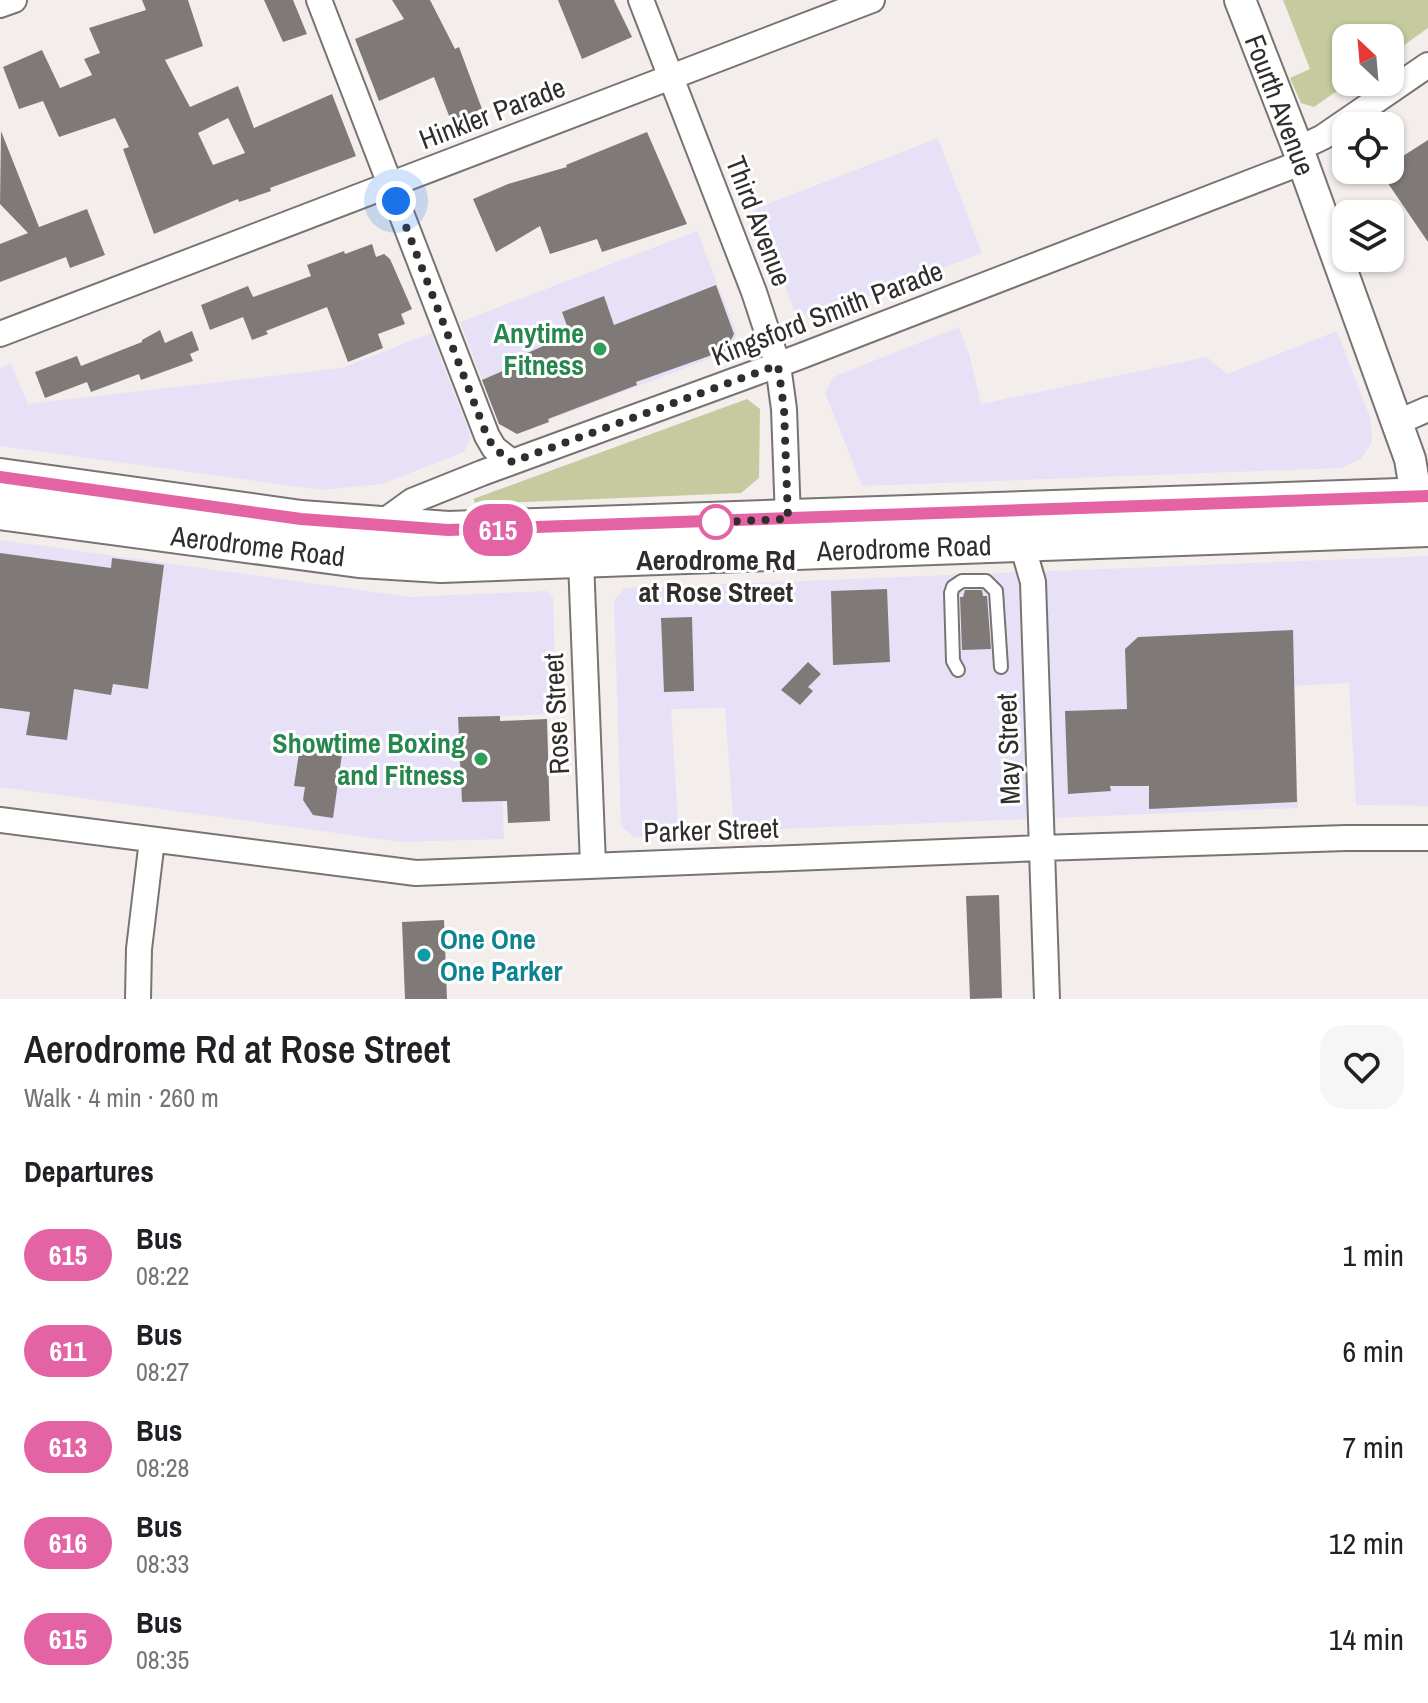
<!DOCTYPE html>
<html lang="en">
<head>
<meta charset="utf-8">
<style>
  :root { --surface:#fff; --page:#f6f6f6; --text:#202124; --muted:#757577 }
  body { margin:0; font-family:"Archivo Narrow",sans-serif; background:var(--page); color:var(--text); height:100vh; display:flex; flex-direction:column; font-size:30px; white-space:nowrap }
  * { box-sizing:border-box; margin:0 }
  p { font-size:26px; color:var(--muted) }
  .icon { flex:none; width:44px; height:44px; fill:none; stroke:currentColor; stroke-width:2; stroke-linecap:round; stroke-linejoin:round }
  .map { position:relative; height:999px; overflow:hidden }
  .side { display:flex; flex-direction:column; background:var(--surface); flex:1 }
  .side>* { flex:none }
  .badge { padding:0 16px; border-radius:26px; font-size:28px; line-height:52px }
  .needle { width:52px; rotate:334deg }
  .buttons { position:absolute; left:1332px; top:24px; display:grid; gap:16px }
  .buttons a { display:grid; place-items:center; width:72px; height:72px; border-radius:16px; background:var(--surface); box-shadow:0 2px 6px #0004; font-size:40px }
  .you { position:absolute; width:40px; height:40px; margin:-20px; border:6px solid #fff; border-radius:50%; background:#1a73e8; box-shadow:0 0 0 12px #1a73e833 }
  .map>.badge { position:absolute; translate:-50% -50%; box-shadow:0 0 0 4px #fff }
  h2 { padding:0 24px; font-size:30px; line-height:72px }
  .round { display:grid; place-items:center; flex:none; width:84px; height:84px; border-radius:24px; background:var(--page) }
  .headline { display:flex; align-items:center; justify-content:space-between; height:136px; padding:0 24px }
  h1 { font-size:38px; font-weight:600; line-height:60px }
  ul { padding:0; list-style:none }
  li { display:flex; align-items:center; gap:24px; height:96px; padding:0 24px }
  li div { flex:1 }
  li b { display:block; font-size:30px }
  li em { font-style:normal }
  li .badge { min-width:88px; font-weight:700; text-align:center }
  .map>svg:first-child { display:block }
  .commercial { fill:#e7e1f7 }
  .green { fill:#c5ca9f }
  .building { fill:#7f7a78; fill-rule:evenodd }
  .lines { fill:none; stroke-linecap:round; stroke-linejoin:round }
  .service-casing { stroke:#797472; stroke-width:16 }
  .minor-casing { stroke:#797472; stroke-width:28 }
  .tertiary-casing { stroke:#797472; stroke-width:34 }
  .primary-casing { stroke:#797472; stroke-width:40 }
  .service { stroke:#fff; stroke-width:12 }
  .minor { stroke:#fff; stroke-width:24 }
  .tertiary { stroke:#fff; stroke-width:30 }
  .primary { stroke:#fff; stroke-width:36 }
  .line-casing { stroke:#fff; stroke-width:18 }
  .line { stroke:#e463a4; stroke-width:12 }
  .walk { stroke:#302e2d; stroke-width:8; stroke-dasharray:0 14.4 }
  .leisure-dot { fill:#2e9e5b; stroke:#fff; stroke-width:3 }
  .stop-dot { fill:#fff; stroke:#e463a4; stroke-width:4 }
  .culture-dot { fill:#0f9aa8; stroke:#fff; stroke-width:3 }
  .labels { text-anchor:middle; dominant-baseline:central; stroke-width:6; stroke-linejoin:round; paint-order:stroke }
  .street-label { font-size:28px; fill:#302e2d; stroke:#fff }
  .leisure-label { font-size:28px; font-weight:bold; fill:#27864d; stroke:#fff; text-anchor:end }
  .stop-label { font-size:28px; font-weight:bold; fill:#302e2d; stroke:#fff }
  .culture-label { font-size:28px; font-weight:bold; fill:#0d838f; stroke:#fff; text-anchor:start }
</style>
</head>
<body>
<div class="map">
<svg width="1428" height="999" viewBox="0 0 1428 999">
  <rect width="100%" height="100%" fill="#f3eeeb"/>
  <path class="commercial" d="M938,138L982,253L812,318L794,310L755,209Z
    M697,231L737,334L730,351L515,433L499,423L460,322Z
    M959,327L970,357L981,404L1207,357L1227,374L1337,331L1371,420L1372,442L1361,459L1341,468L862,486L825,393L833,377Z
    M431,333L471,437L464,452L382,484L322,490L0,446V368L11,364L28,404L342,368Z
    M0,540L410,597L547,591L553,597L556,714L500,716L504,839L401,842L0,787Z
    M1428,556V806L1356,805L1349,683L1293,686L1298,808L734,831L725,708L671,709L679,836L634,837L621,826L614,600L625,588Z"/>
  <path class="green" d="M1283,0H1428V28L1390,55V38H1346V82H1350L1314,107L1301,103L1290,78L1310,69Z
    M747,399L760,409L759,478L741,493L476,504L473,499Z"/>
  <path class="building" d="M142,0H188L203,46L165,60L190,107L238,86L254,128L332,94L356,156L270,188L271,191L239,202L238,199L154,234L123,149L129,147L115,118L59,137L43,101L19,109L3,67L42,50L60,88L92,75L84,59L100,53L89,28L146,10ZM228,118L245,153L213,165L198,133Z
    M264,0H293L307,34L283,42Z
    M392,0H430L455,49L459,47L482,109L451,121L434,77L379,101L355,39L404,19Z
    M558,0H614L632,37L582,59Z
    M1,131L39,227L87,209L105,255L70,268L66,257L0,282V244L28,233L0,204Z
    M647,132L687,224L602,252L597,239L550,254L540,226L496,252L473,199L508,184L567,167L566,165Z
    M1428,140V242L1383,176L1403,156Z
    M372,244L376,257L384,254L390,259L412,309L401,314L405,324L378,334L383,348L348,362L327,307L266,331L268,334L252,340L243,317L210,330L201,305L248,286L253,297L311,276L307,265L344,251L345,254Z
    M716,285L734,334L726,350L636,382L637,385L548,419L549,422L517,434L499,424L482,380L525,361L523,355L570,334L562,312L604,296L614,325Z
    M160,330L165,343L192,331L199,350L190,354L193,361L141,380L139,374L91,392L87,382L45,398L35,372L77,356L81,366L142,342V340Z
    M0,553L111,568L112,558L164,565L148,689L113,684L111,695L74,689L67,740L26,735L30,712L0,708Z
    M887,589L890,662L833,665L831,591Z
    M965,590H982L983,596H987L991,649L962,650L960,597H963Z
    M692,617L694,691L664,692L661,618Z
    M1293,630L1297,802L1149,809V786H1110L1111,791L1068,794L1065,711L1127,709L1125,649L1138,637Z
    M808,662L821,674L808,687L813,691L800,705L781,690Z
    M500,716V721L547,719L550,821L508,823L507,801L462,802L458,717Z
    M301,740L343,747L333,818L313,815L303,800L305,787L294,786Z
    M999,895L1002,998L970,999L966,896Z
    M444,920L447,999H405L402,922Z"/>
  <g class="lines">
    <g class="service-casing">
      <path id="service" d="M958,670L953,661L951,593L953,587L962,581H986L996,591L1001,667"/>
    </g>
    <g class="minor-casing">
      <path id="minor" d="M319,0L487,436L494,448L512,462
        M641,0L754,292L778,365L784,409L788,519
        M0,5L14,0
        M1298,149L1323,137L1428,65
        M0,334L872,0
        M1396,423L1428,409
        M376,527L412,501L482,473L796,358L1303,162
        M1013,535L1022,544L1033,582L1047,999
        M581,561L593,865
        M0,820L416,873L1041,848L1346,838H1428
        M138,999L139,949L152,840"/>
    </g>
    <g class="tertiary-casing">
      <path id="tertiary" d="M1240,0L1298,149L1410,459L1420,519"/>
    </g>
    <g class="primary-casing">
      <path id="primary" d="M0,477L301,519L448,530L1428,496
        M0,511L359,559L441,564L1428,528"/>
    </g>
    <use href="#service" class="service"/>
    <use href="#minor" class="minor"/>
    <use href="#tertiary" class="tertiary"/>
    <use href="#primary" class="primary"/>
  </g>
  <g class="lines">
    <g class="line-casing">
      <path id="line" d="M0,477L301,519L448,530L1428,496"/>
    </g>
    <use href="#line" class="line"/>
    <path class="walk" d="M396,201L487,436L494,448L512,462L778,365L784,409L788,519L716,522"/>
  </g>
  <g class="leisure-dot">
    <circle cx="600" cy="349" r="8"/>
    <circle cx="481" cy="759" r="8"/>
  </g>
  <circle class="stop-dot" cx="716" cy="522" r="16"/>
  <circle class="culture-dot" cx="424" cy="955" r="8"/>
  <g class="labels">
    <g class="street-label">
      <text transform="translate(1280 105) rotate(69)">Fourth Avenue</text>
      <text transform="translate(492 113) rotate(-21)">Hinkler Parade</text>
      <text transform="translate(759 221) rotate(69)">Third Avenue</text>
      <text transform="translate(827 313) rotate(-21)">Kingsford Smith Parade</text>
      <text transform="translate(258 546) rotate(7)">Aerodrome Road</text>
      <text transform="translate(904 548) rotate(-2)">Aerodrome Road</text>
      <text transform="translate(556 714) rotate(-93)">Rose Street</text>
      <text transform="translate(1008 749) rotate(-92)">May Street</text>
      <text transform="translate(711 830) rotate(-2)">Parker Street</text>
    </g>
    <g class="leisure-label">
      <text x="584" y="333">Anytime<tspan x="584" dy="32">Fitness</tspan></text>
      <text x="465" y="743">Showtime Boxing<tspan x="465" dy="32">and Fitness</tspan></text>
    </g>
    <g class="stop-label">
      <text x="716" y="560">Aerodrome Rd<tspan x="716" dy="32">at Rose Street</tspan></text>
    </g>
    <g class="culture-label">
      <text x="440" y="939">One One<tspan x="440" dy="32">One Parker</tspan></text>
    </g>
  </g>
</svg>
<div class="buttons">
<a><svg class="needle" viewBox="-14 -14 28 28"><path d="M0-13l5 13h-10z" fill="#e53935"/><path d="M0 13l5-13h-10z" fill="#757577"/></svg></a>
<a><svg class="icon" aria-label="locate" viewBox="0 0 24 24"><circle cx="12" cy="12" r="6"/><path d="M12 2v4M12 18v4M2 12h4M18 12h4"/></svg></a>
<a><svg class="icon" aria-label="layers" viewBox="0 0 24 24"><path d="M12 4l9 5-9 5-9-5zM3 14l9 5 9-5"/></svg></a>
</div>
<div class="you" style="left:396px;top:201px"></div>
<b class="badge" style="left:498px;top:530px;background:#e463a4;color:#fff">615</b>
</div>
<section class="side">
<div class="headline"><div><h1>Aerodrome Rd at Rose Street</h1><p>Walk · 4 min · 260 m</p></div><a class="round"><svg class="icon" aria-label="heart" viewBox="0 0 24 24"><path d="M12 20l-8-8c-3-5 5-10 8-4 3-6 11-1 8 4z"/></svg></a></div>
<h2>Departures</h2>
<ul>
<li><span class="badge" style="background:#e463a4;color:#fff">615</span><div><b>Bus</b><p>08:22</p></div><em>1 min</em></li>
<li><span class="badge" style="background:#e463a4;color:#fff">611</span><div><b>Bus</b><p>08:27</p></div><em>6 min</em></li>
<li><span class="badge" style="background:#e463a4;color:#fff">613</span><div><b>Bus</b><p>08:28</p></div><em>7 min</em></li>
<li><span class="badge" style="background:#e463a4;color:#fff">616</span><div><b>Bus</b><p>08:33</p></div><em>12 min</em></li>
<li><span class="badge" style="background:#e463a4;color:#fff">615</span><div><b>Bus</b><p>08:35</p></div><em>14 min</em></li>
</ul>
</section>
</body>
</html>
